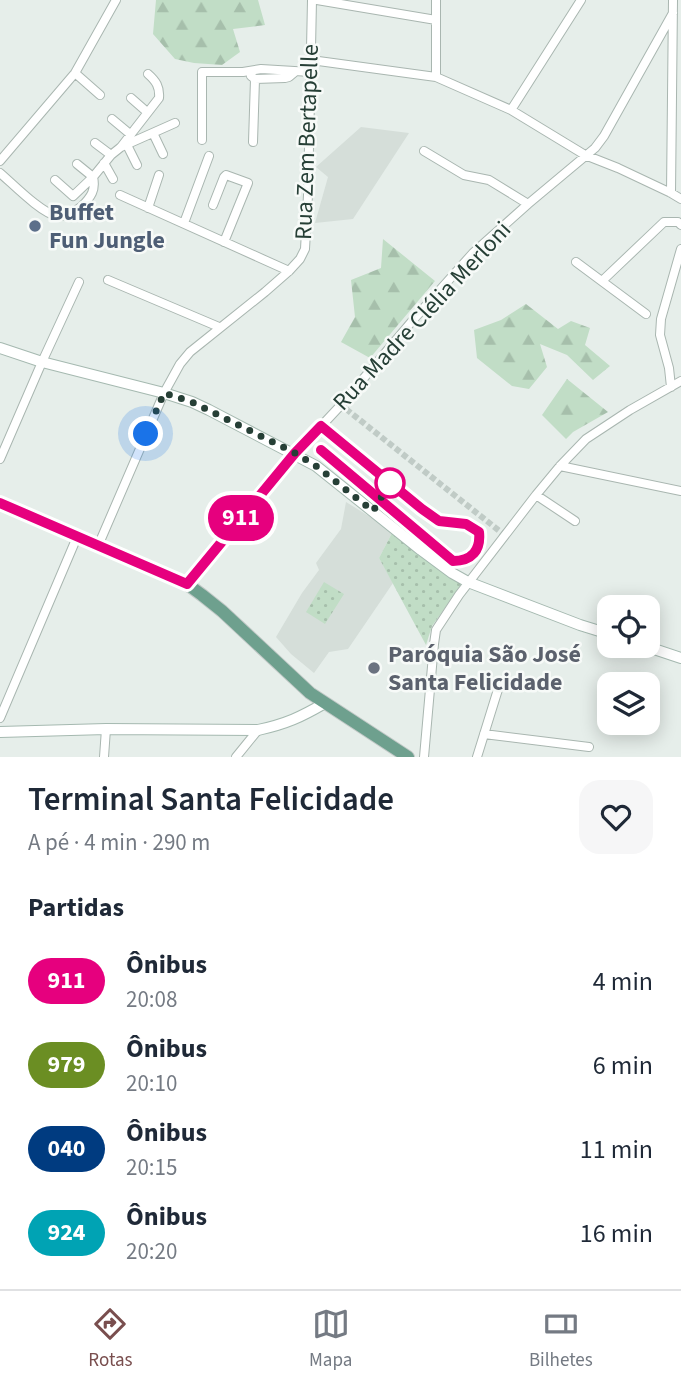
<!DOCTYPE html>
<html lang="pt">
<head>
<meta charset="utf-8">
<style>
  :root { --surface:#fff; --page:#f6f6f7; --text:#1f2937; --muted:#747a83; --line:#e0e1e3; --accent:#794e4e }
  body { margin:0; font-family:"Source Sans 3",sans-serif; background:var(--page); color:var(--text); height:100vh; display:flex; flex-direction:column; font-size:26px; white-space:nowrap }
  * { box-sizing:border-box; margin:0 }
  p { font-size:23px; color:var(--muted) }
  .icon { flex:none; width:38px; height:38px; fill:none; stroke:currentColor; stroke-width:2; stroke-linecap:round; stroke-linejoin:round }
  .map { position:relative; height:757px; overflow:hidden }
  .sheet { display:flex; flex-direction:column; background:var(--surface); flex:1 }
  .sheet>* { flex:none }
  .badge { padding:0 14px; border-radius:23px; font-size:24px; line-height:46px }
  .buttons { position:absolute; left:597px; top:595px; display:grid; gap:14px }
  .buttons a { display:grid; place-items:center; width:63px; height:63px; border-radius:14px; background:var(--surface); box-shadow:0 4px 18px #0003; font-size:35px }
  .you { position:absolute; width:35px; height:35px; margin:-18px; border:5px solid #fff; border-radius:50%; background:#1a73e8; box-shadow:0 0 0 10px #1a73e833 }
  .map>.badge { position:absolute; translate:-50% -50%; box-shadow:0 0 0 4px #fff }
  h2 { padding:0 28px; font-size:26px; line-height:63px }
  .round { display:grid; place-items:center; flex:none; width:74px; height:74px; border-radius:21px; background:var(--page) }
  .summary { display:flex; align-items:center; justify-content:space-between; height:119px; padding:0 28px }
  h1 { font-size:33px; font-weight:600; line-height:52px }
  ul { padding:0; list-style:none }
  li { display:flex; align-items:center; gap:21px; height:84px; padding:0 28px }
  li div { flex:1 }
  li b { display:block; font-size:26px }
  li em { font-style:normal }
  li .badge { min-width:77px; font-weight:700; text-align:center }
  .dock { display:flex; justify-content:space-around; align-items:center; height:98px; border-top:2px solid var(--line); background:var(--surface); font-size:19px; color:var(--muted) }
  .dock a { display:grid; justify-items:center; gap:4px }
  .dock .current { color:var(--accent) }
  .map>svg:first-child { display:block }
  .built { fill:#d5ded9 }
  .grass { fill:url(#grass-dots) }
  .forest { fill:url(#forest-firs) }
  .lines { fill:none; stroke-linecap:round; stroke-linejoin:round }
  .pedestrian-tunnel { stroke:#c0cbc6; stroke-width:6; stroke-dasharray:6 3; stroke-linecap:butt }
  .minor-casing { stroke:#a9b6b0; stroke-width:10 }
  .secondary-casing { stroke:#a5b9b0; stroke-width:12 }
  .primary-casing { stroke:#c2c9c7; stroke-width:14 }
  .minor { stroke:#fff; stroke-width:8 }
  .secondary { stroke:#fff; stroke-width:10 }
  .primary { stroke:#6ea08e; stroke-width:12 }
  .line-casing { stroke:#fff; stroke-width:16 }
  .line { stroke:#e6007e; stroke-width:10 }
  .walk { stroke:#263f36; stroke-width:7; stroke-dasharray:0 12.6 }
  .service-dot { fill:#5c6f8a; stroke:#f7faf8; stroke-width:2.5 }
  .stop-dot { fill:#fff; stroke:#e6007e; stroke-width:3.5 }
  .worship-dot { fill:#6b7280; stroke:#f7faf8; stroke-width:2.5 }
  .labels { text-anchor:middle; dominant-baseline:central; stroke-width:5; stroke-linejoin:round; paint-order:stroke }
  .street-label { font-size:24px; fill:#263f36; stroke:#f7faf8 }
  .service-label { font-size:24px; font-weight:bold; fill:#4e5e75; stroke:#f7faf8; text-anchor:start }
  .worship-label { font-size:24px; font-weight:bold; fill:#5b616d; stroke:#f7faf8; text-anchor:start }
</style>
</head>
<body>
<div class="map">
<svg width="681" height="757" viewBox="0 0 681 757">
  <defs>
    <pattern id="grass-dots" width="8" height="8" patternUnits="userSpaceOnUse" patternTransform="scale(1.75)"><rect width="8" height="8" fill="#c1ddc6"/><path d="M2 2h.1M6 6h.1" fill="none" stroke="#a6bfab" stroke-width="1.8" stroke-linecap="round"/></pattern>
    <pattern id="forest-firs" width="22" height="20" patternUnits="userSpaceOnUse" patternTransform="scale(1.75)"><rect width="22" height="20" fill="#c1ddc6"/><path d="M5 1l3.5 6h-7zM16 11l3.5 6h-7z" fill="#a6bfab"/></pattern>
  </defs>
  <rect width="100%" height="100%" fill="#e6eeea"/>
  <path class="built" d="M361,127L409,133L353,219L315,223L328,177L316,167Z
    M346,502L393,531L379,558L393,583L348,649L329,652L314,673L291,654L276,637L302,593L319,570L316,563L341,529Z"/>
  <path class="grass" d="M393,531L462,584L432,626L426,645L379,558Z
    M324,582L344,594L325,624L306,612Z"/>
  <path class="forest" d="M156,0H258L265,25L233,29L240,52L222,65L194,63L175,59L153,34Z
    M383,239L435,281L370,358L341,342L355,317L351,280L381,268Z
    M526,304L558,329L571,321L590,328L585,345L610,366L593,380L567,355L540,344L547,367L529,389L512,386L477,358L474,330L501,320Z
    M567,379L608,412L573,432L566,439L542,415Z"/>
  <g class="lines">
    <path class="pedestrian-tunnel" d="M346,409L502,533"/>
    <g class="minor-casing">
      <path id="minor" d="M317,0L436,20
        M311,60L436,77L511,110L585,155L618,168L671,193L681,199
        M75,73L100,95
        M251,76L255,79L285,78L289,77L295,72
        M436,77V0
        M131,98L147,112
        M511,110L581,0
        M112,119L130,134
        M153,133L163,154
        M202,140V72H243L261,69L311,72
        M253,142L255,79
        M95,143L111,155
        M127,145L137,165
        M121,147L175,123
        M424,151L464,175L489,180L528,204
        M0,161L75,73L116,0
        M104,163L113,179
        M0,173C13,184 41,213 57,216C65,217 76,211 82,206C91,197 96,190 93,177L111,155L121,147L159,98C160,87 156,81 148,74
        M55,180L73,196L93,177L77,164
        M671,193L673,0
        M120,195L289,271
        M213,205L224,177L226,175L248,183L224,242
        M148,208L159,175
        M184,223L209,156
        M576,262L646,314
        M108,280L219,327
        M602,281L664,222H678L681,225
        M671,387L669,368L660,335L661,319L681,249
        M0,459L42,362L79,282
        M560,466L681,491
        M536,495L575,521
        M98,546L164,393L180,364L190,352L265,292L289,271L300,259L305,249L308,195L312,0
        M187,584L295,454L341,405L413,320L473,253L528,204L595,148L604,136L673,13
        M0,718L77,537
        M484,734L589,747
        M104,757L106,729
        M236,757L258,730
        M424,757L434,644L436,630L459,595L536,495L560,466L586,439L630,410L681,381
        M477,757L500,683"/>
    </g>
    <g class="secondary-casing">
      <path id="secondary" d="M0,348L42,362L164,393L192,402L209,410L316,466L421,550L452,573L468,582L580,625L609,634
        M645,646L681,658
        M0,732L106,729L258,730C286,724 301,717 325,703"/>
    </g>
    <g class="primary-casing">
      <path id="primary" d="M0,503L187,584L202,595L222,611L310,693L408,757"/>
    </g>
    <use href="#minor" class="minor"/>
    <use href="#secondary" class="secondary"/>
    <use href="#primary" class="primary"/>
  </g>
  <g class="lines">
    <g class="line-casing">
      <path id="line" d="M0,503L187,584L295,453L321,426L422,509L439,521L466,524L479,532C481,550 472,561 453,561L321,450"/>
    </g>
    <use href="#line" class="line"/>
    <path class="walk" d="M146,434L164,393L192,402L295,453L316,466L373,511L390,483"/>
  </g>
  <circle class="service-dot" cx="35" cy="226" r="7"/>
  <circle class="stop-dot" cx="390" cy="483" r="14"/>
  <circle class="worship-dot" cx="374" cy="668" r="7"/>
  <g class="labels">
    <g class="street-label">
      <text transform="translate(307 142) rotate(-88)">Rua Zem Bertapelle</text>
      <text transform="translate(422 316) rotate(-47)">Rua Madre Clélia Merloni</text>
    </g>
    <g class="service-label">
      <text x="49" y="212">Buffet<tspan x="49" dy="28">Fun Jungle</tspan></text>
    </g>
    <g class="worship-label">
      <text x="388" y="654">Paróquia São José<tspan x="388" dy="28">Santa Felicidade</tspan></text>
    </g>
  </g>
</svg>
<div class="buttons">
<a><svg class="icon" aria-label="locate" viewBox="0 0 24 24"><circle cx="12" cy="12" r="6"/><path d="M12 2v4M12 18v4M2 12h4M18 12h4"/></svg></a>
<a><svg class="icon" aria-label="layers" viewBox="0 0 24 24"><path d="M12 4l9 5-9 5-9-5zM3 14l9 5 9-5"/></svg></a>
</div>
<div class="you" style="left:146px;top:434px"></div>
<b class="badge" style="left:241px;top:518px;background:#e6007e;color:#fff">911</b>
</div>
<section class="sheet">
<div class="summary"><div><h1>Terminal Santa Felicidade</h1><p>A pé · 4 min · 290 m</p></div><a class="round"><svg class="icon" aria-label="heart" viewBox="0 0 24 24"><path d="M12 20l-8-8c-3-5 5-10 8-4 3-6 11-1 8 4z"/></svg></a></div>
<h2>Partidas</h2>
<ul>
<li><span class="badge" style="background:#e6007e;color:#fff">911</span><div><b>Ônibus</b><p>20:08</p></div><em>4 min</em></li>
<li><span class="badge" style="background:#6b8e23;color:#fff">979</span><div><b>Ônibus</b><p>20:10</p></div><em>6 min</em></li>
<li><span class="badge" style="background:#003b80;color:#fff">040</span><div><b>Ônibus</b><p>20:15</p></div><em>11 min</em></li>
<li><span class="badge" style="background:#00a3b4;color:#fff">924</span><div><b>Ônibus</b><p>20:20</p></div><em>16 min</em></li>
</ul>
</section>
<nav class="dock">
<a class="current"><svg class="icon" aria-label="directions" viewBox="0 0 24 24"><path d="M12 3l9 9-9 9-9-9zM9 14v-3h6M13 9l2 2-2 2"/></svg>Rotas</a>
<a><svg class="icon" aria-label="map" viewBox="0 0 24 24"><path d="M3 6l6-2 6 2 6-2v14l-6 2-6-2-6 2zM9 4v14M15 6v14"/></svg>Mapa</a>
<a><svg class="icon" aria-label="tickets" viewBox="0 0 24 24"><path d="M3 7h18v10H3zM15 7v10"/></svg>Bilhetes</a>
</nav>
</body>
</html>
